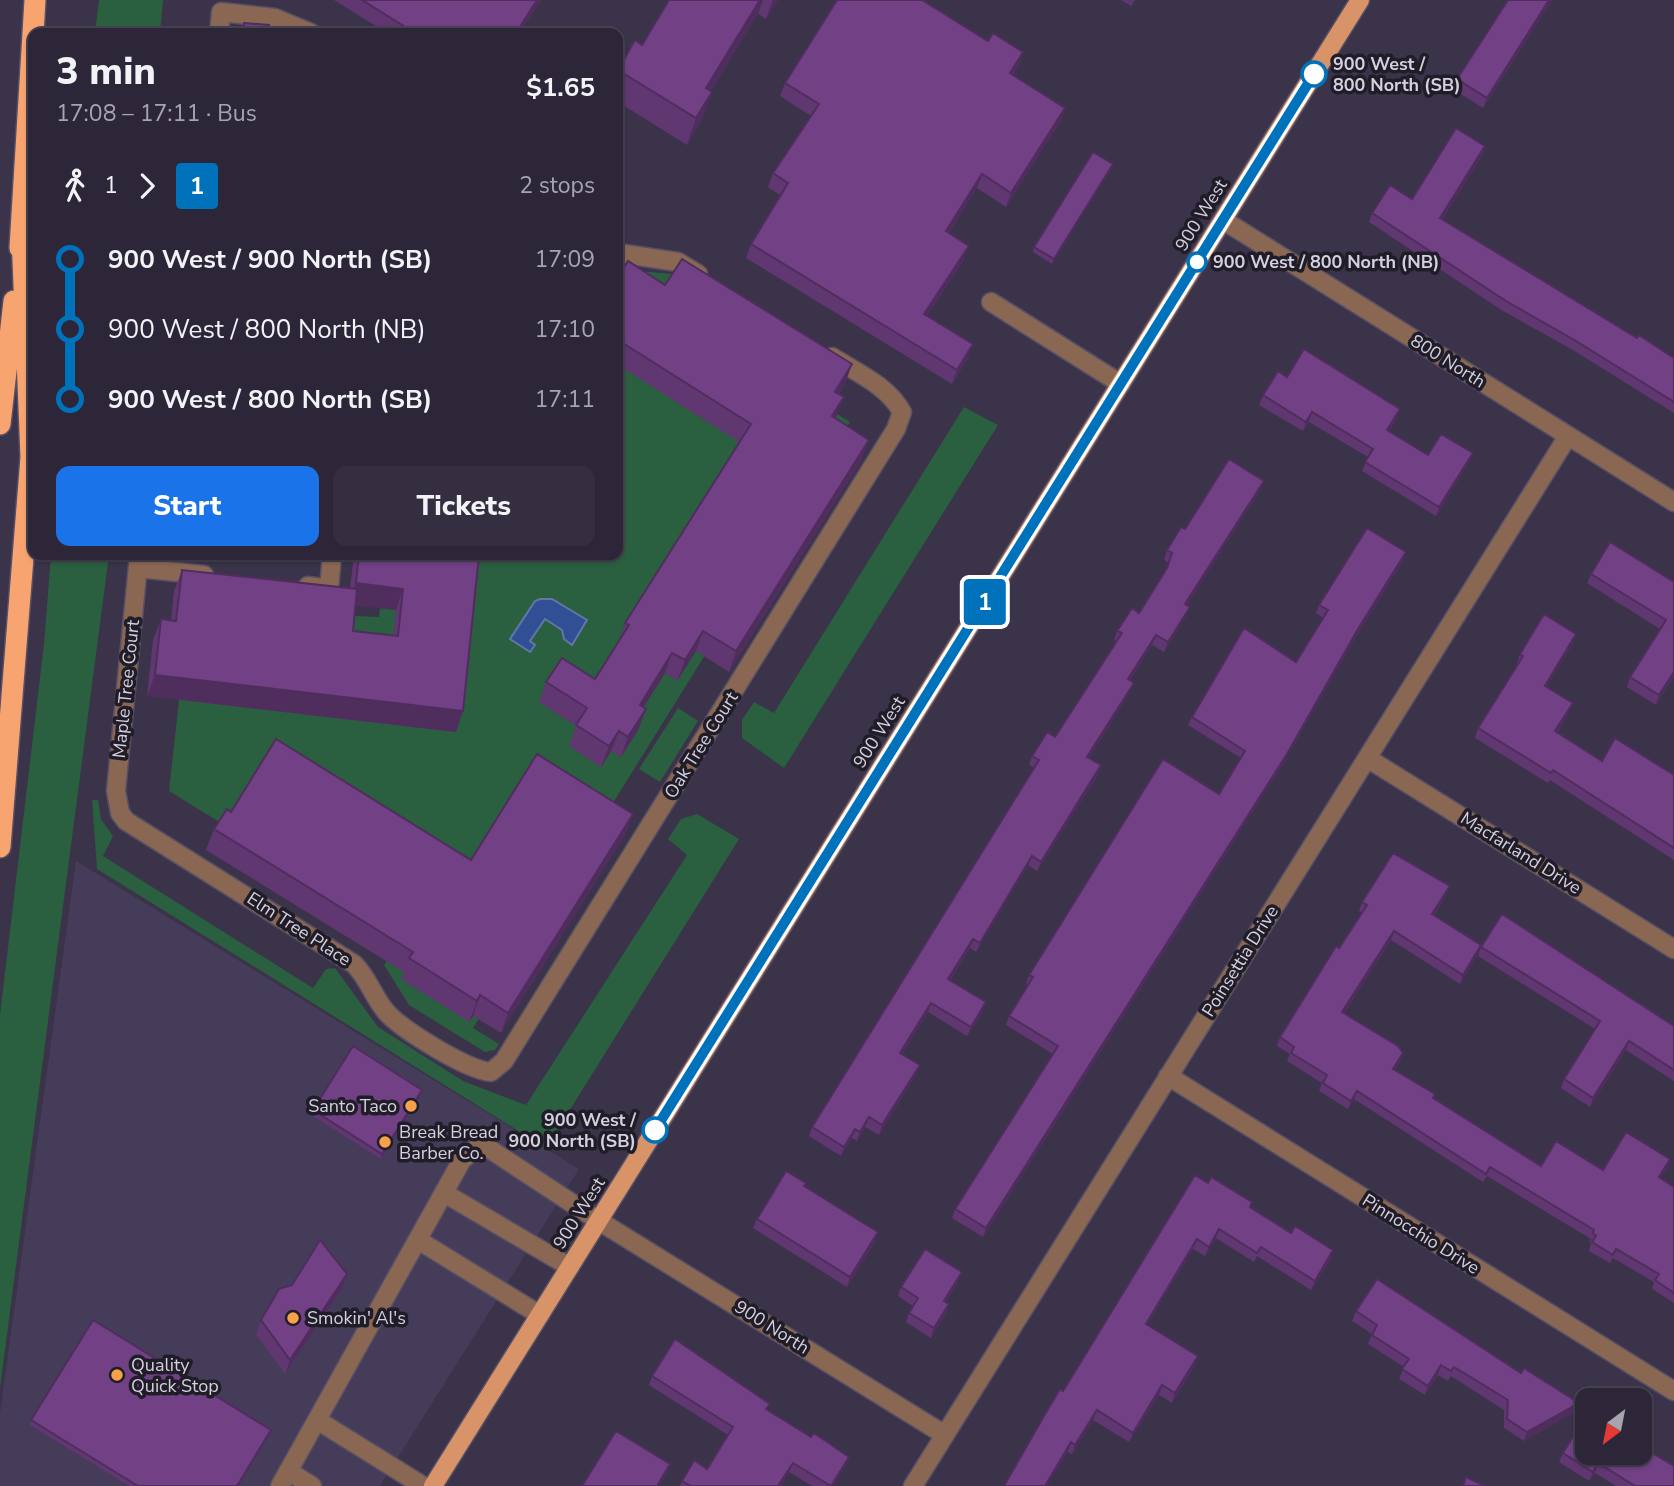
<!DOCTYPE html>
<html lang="en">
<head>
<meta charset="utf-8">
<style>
  :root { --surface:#2c2638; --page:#342e40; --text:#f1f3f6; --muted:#a6a5ae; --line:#484353; --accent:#1a73e8 }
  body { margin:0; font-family:"Nunito Sans",sans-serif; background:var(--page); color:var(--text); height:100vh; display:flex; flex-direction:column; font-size:26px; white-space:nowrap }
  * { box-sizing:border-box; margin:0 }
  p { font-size:23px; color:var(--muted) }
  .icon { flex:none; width:38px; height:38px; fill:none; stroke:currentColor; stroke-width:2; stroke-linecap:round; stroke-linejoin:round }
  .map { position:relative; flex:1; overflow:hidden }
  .panel { position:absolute; left:28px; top:28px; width:595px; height:532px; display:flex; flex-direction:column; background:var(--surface); border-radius:14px; box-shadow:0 2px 5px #0004,0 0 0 2px var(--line) }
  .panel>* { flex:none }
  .badge { padding:0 14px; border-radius:5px; font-size:24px; line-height:46px }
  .needle { width:46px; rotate:212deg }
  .fabs { position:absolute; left:1575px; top:1388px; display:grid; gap:14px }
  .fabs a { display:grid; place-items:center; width:77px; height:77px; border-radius:14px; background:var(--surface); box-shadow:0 2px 5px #0004,0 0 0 2px var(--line); font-size:35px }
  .map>.badge { position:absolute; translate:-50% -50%; box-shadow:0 0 0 4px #fff }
  .legs { display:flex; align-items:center; gap:10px; height:77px; padding:0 28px; font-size:23px }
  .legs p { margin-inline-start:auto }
  .summary { display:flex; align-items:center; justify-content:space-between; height:119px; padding:0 28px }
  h1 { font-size:38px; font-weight:800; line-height:52px }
  .primary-button { display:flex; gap:14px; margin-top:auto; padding:14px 28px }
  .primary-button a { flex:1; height:80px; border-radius:14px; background:var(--accent); color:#fff; font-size:28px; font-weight:800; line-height:80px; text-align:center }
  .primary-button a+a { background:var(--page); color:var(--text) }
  ul { padding:0 28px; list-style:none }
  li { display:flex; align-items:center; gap:24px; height:70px; font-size:26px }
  li i { display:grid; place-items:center; width:10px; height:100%; margin:0 9px; background:currentColor }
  li i::after { content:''; width:18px; height:18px; margin:-9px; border:5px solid; border-radius:50%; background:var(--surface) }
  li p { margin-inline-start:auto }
  li:first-child i { background:linear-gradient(#0000 50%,currentColor 0) }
  li:last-child i { background:linear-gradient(currentColor 50%,#0000 0) }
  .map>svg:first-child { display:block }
  .built { fill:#453c59 }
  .green { fill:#2a5f3f }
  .water { fill:#314f94; stroke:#6276aa; stroke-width:2 }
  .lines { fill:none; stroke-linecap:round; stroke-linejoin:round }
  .minor-casing { stroke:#564f65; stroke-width:21 }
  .major-casing { stroke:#564f65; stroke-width:21 }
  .highway-casing { stroke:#564f65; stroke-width:24 }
  .minor { stroke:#896753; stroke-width:18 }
  .major { stroke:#d89369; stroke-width:18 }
  .highway { stroke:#f8a471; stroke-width:21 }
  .wall { fill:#613772; fill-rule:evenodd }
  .shaded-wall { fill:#4f2d5d }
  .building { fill:#714085; stroke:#4f2d5d; stroke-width:2 }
  .line-1-casing { stroke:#fff; stroke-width:16 }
  .line-1 { stroke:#0072bc; stroke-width:10 }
  .stop-1-dot { fill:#fff; stroke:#0072bc; stroke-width:3.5 }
  .poi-dot { fill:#f7a149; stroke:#201d28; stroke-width:2.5 }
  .labels { text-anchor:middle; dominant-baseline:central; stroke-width:7; stroke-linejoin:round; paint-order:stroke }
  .stop-label { font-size:18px; font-weight:bold; fill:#d4d0df; stroke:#201d28; text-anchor:start }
  .street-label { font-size:18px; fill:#d4d0df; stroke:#201d28 }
  .poi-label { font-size:18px; fill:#d4d0df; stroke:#201d28; text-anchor:start }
</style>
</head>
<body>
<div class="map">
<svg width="1674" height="1486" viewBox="0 0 1674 1486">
  <rect width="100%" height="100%" fill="#3a334a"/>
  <path class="built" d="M76,861L579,1169L380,1486H0V1413Z"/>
  <path class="green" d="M99,0H163L160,33H95Z
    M618,269L672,274L657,299L850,422L473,1028L499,1044L495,1050L485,1052L409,1005L384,965L403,935L169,791L187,627L352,640L355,616L379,617L385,555H618Z
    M964,407L998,425L784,768L742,738V720L754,702L774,713Z
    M51,555H109L0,1388V1015L44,644Z
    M678,708L698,721L660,782L639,769Z
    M92,800H98L101,819L113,836L103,856L313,988L326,969L335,968L378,1027L463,1081L526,1105L687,855L668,839L681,819L697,814L739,839L546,1148L97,869Z"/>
  <path class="water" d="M540,599H552L587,620L572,645L564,639L562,630L545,619L530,641L535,645L530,652L510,639L535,601Z"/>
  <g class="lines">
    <g class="minor-casing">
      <path id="minor" d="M219,33L221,12L275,18L311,33
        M1223,220L1674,502
        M618,253L678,262L698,274
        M991,302L1121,384
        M139,555L116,791L120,813L126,821L354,964C369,979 374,999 388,1014C406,1032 467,1070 491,1072L504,1061L896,429L902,412C888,386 856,372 832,357
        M138,568L204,575
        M308,586L329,589L332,555
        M1367,758L1674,949
        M1168,1076L1674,1391
        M444,1193L570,1267
        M418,1240L540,1315
        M317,1420L423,1486
        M288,1471L312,1486
        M280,1486L462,1160L482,1144L599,1221L945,1435
        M913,1486L1568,436"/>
    </g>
    <g class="major-casing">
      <path id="major" d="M433,1486L1360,0"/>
    </g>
    <g class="highway-casing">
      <path id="highway" d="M20,248L35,0
        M0,424L14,301
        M0,847L31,457L22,235"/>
    </g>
    <use href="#minor" class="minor"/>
    <use href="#major" class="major"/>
    <use href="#highway" class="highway"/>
  </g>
  <path class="wall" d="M334,0H541L520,33H387Z
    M669,0H778L766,19L758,14L711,91L712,92L703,118L687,145L618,102V69L642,45Z
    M1121,0H1135L1131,6Z
    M1508,0H1552L1483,108L1453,89L1457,79Z
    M988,41L1023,52L1018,66L1013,75L1065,108L1060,122L1006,207L977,188L949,233L964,260L927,316L968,358L952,384L746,258L751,244L780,195L768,187L773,173L811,116L780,96L785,83Z
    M1485,146L1482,156L1442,220L1637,338L1674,358V413L1573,350L1503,311L1369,222L1372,213L1412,199Z
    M1111,169L1052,264L1033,252L1034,247Z
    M618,277L665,285L845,384L839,394L836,418L862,460L729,672L696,651L677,681L665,673L643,708L646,709L638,730L621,757L611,751L601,767L569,746L576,726L539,702L546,682L595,679L618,642L625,623L739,442L618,365Z
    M1287,377L1397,418L1389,431L1428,455L1473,453L1469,462L1436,516L1362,471L1368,457L1309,422L1303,431L1259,405L1263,395Z
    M1264,481L1260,490L1187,605L1190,607L1186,616L1164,652L1152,645L1130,680L1134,683L1130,692L1089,758L1101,765L1098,775L1037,871L1028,865L976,952L970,948L950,980L983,1011L967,1036L928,1012L902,1054L920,1065L916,1074L879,1135L865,1127L857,1141L852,1138L841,1156L809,1136L812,1127L1034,768L1029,765L1032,756L1055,737L1116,641L1114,640L1117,631L1139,613L1167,568L1169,563L1164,560L1167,550L1185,529Z
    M1406,552L1403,561L1355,638L1284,762L983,1237L952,1218L955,1209L1053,1054L1006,1025L1009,1016L1028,985L1026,983L1029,975L1219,794L1241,758L1188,725L1192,717L1296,662L1323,618L1316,613L1319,605Z
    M354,555H479L456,732L147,696L153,640L161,619L171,620L174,591L182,570L350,588ZM355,605L396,610L393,636L353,631Z
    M1591,574L1674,582V676L1656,705L1627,687L1630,677L1660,629L1587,583Z
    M1573,643L1546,687L1569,713L1557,733L1602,761L1674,775V860L1550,780L1548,783L1475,738L1478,728L1518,664L1517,663L1520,654Z
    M231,812L471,860L633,814L625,835L501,1033L473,1016L469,1022L401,979L404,972L206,850L214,829Z
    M1450,886L1446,895L1434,915L1481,945L1478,954L1460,984L1391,940L1344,1013L1403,1053L1400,1061L1395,1070L1433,1098L1541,1166L1603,1170L1670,1159L1667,1168L1660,1178L1674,1187V1303L1652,1289L1654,1282L1613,1258L1610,1263L1589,1251L1591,1243L1589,1242L1591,1239L1487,1176L1483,1182L1354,1099L1348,1109L1319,1091L1322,1083L1287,1061L1290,1054L1277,1046L1280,1037L1339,948L1362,913L1359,911L1362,902Z
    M1481,947L1674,1026V1081L1626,1050L1590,1107L1561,1088L1564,1079L1595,1029L1478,956Z
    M421,1095L381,1159L311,1115L313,1110Z
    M1208,1183L1252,1202L1250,1207L1291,1233L1333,1250L1330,1260L1311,1290L1257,1256L1254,1262L1216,1238L1205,1256L1193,1249L1147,1325L1195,1365L1172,1403L1159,1395L1129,1442L1093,1420L1072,1454L1068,1452L1063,1391Z
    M805,1187L875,1242L847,1287L753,1228L757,1219Z
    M347,1274L342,1288L285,1374L256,1334L261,1320L292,1285Z
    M958,1282L946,1302L949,1304L946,1314L931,1338L906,1322L909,1313L913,1306L898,1296L901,1287Z
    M1356,1311L1521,1373L1579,1403L1575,1412L1524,1441L1504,1428V1410L1451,1376L1448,1381L1438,1375L1425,1395L1399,1379L1404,1367L1368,1344L1372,1334L1352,1321Z
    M652,1376L768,1410L811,1437L849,1457L845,1466L833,1486H812L789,1472L781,1486H680L682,1481L707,1469L728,1435L649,1385Z
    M31,1420L271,1430L269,1434L238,1486H129L30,1425Z
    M1563,1453L1674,1486H1616L1595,1473L1589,1481L1559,1462Z"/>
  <path class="shaded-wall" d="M537,0H541L520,33H516Z
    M760,0H763L758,14L697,114L706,88Z
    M773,0H778L766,19Z
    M1549,0H1552L1483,108L1487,98Z
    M1023,52L1018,66L1005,87L1010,73Z
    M712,92L703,118L687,145L696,118Z
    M1065,108L1060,122L1006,207L1011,193Z
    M1485,146L1482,156L1437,228L1440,218Z
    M1113,164L1111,169L1052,264L1054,259Z
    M982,174L977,188L941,245L946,231Z
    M969,246L964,260L919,328L924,314Z
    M973,344L968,358L952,384L957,370Z
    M852,364L845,384L827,412L835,392Z
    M844,397L836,418L825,436L832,416Z
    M1400,409L1397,418L1384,439L1387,430Z
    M1312,412L1309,422L1303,431L1306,422Z
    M869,440L862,460L729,672L736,651Z
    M1473,453L1469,462L1436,516L1439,507Z
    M1264,481L1260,490L1182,613L1185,604Z
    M1406,552L1403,561L1355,638L1284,762L983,1237L986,1228Z
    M356,583L403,589L396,610L349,605Z
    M1190,607L1186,616L1164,652L1168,642Z
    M703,631L696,651L677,681L685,660Z
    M1576,634L1573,643L1541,695L1545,686Z
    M1156,635L1152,645L1125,688L1128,679Z
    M672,653L665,673L632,726L640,705Z
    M1674,672V676L1656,705L1659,695Z
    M155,675L463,711L456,732L147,696Z
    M1134,683L1130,692L1084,766L1087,757Z
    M1573,703L1569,713L1551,741L1555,731Z
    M646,709L638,730L621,757L628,737Z
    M619,731L611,751L601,767L609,746Z
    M1101,765L1098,775L1037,871L1041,862Z
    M633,814L625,835L501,1033L508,1013Z
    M1032,856L1028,865L976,952L980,943Z
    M1450,886L1446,895L1429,922L1432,914Z
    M1394,931L1391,940L1339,1020L1342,1012Z
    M973,939L970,948L944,988L948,979Z
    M1481,945L1478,954L1460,984L1463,975Z
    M480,995L473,1016L469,1022L477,1001Z
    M986,1002L983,1011L967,1036L971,1027Z
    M931,1003L928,1012L897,1062L900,1053Z
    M1629,1041L1626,1050L1590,1107L1593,1098Z
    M1403,1053L1400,1061L1390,1077L1393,1069Z
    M920,1065L916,1074L879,1135L882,1125Z
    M422,1090L421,1095L381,1159L382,1154Z
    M1357,1091L1354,1099L1348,1109L1351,1101Z
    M869,1117L865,1127L857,1141L860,1132Z
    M855,1129L852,1138L841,1156L844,1147Z
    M1670,1159L1667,1168L1656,1186L1659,1177Z
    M1219,1229L1216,1238L1205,1256L1209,1247Z
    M878,1232L875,1242L847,1287L850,1277Z
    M1197,1239L1193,1249L1142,1333L1146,1324Z
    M1333,1250L1330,1260L1311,1290L1315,1281Z
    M962,1272L958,1282L940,1311L944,1301Z
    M347,1274L342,1288L285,1374L290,1360Z
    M949,1304L946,1314L931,1338L934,1328Z
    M1198,1356L1195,1365L1172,1403L1175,1393Z
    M1441,1365L1438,1375L1425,1395L1428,1386Z
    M1162,1385L1159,1395L1129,1442L1133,1433Z
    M1579,1403L1575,1412L1524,1441L1527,1432Z
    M1097,1410L1093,1420L1072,1454L1075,1445Z
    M271,1430L269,1434L238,1486H237Z
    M1071,1442L1068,1452L1047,1486H1045Z
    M849,1457L845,1466L833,1486H831Z
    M793,1463L789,1472L781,1486H778Z
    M1598,1463L1595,1473L1589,1481L1593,1472Z
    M670,1464L667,1473L659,1486H657Z"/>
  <path class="building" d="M362,0H537L516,33H415Z
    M669,0H760L706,88L712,92L696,118L618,70L635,40L642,45Z
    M837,0H922L988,41L993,33L1023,52L1010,73L1065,108L1011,193L982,174L946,231L969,246L924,314L973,344L957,370L751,244L788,183L773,173L819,104L785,83Z
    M1508,0H1549L1487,98L1457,79Z
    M244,23L269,25L268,33H243Z
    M1456,128L1485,146L1440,218L1637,338L1639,335L1674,358V402L1576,341L1506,301L1372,213L1390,185L1412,199Z
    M1093,152L1113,164L1054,259L1034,247Z
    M682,259L852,364L835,392L844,397L832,416L869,440L736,651L703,631L685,660L672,653L640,705L646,709L628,737L619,731L609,746L576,725L587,708L546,682L562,658L595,679L629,625L625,623L751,424L618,340V277L628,261L665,285Z
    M1304,349L1400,409L1387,430L1428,455L1441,434L1473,453L1439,507L1365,462L1373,449L1312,412L1306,422L1263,395L1278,371L1287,377Z
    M1229,459L1264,481L1185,604L1190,607L1168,642L1156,635L1128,679L1134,683L1087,757L1101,765L1041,862L1032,856L980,943L973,939L948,979L986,1002L971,1027L931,1003L900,1053L920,1065L882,1125L869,1117L860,1132L855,1129L844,1147L812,1127L1039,760L1032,756L1047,732L1055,737L1122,633L1117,631L1132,608L1139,613L1167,568L1172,553L1167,550L1181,527L1185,529Z
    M1367,528L1406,552L1358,629L1287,754L986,1228L955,1209L1058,1046L1009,1016L1033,977L1029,975L1163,759L1219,794L1245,751L1192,717L1244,628L1296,662L1328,610L1319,605Z
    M1610,542L1674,582V672L1659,695L1630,677L1666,620L1591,574Z
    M359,555H479L463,711L155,675L161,619L176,621L182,570L357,589L353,631L398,636L403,589L356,583Z
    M1544,614L1576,634L1545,686L1573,703L1555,731L1602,761L1615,738L1674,775V848L1553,770L1551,773L1478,728L1523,656L1520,654Z
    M276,739L471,860L537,754L633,814L508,1013L480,995L477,1001L409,958L413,952L214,829L227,809L231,812Z
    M1393,853L1450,886L1432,914L1481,945L1463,975L1394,931L1342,1012L1398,1046L1403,1053L1393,1069L1435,1094L1433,1098L1541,1166L1556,1141L1603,1170L1626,1132L1670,1159L1659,1177L1674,1187V1293L1655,1280L1659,1274L1616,1249L1613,1255L1592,1242L1596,1236L1593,1233L1594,1230L1490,1167L1486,1174L1357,1091L1351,1101L1323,1083L1327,1075L1291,1053L1294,1047L1280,1037L1336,946L1339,948L1367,905L1362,902Z
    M1502,914L1674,1026V1070L1629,1041L1593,1098L1564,1079L1600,1021L1481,947Z
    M353,1046L422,1090L382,1154L313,1110Z
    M786,1171L806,1183L804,1186L878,1232L850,1277L757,1219Z
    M1195,1175L1208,1183L1211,1177L1252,1202L1250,1207L1291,1233L1295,1226L1333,1250L1315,1281L1261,1247L1257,1253L1219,1229L1209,1247L1197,1239L1146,1324L1198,1356L1175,1393L1162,1385L1133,1433L1097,1410L1075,1445L1071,1442L1045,1486H1004L1048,1409L1060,1389L1063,1391Z
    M320,1240L347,1274L290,1360L261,1320L279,1289L292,1285Z
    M925,1249L962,1272L944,1301L949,1304L934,1328L909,1313L918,1298L901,1287Z
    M1377,1279L1521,1373L1524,1368L1579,1403L1527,1432L1507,1419L1508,1400L1454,1367L1451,1371L1441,1365L1428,1386L1402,1369L1409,1359L1372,1335L1377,1325L1356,1311Z
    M93,1320L271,1430L237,1486H138L31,1420Z
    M675,1339L770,1404L766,1409L811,1437L814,1433L849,1457L831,1486L793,1463L778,1486H691L682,1481L694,1460L707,1469L733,1427L652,1376Z
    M1587,1413V1452H1640V1446L1674,1466V1486H1635L1598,1463L1593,1472L1563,1453Z
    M616,1431L670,1464L657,1486H582Z
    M1466,1477L1485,1486H1463Z"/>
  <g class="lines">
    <g class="line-1-casing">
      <path id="line-1" d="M655,1130L1314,74"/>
    </g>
    <use href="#line-1" class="line-1"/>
  </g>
  <g class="stop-1-dot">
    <circle cx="1314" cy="74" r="12"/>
    <circle cx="1197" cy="262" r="9"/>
    <circle cx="655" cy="1130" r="12"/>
  </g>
  <g class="poi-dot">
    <circle cx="411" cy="1106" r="7"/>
    <circle cx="385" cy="1142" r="7"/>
    <circle cx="293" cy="1318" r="7"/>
    <circle cx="117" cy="1375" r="7"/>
  </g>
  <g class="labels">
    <g class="stop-label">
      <text x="1333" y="64">900 West /<tspan x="1333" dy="21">800 North (SB)</tspan></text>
      <text x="1213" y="262">900 West / 800 North (NB)</text>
      <text x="636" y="1120" text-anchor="end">900 West /<tspan x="636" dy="21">900 North (SB)</tspan></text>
    </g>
    <g class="street-label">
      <text transform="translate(1201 215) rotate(-58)">900 West</text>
      <text transform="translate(1448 361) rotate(32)">800 North</text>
      <text transform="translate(126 689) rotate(-84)">Maple Tree Court</text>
      <text transform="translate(879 732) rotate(-58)">900 West</text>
      <text transform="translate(701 745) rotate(-58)">Oak Tree Court</text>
      <text transform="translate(1521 853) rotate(32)">Macfarland Drive</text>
      <text transform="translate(299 929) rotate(33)">Elm Tree Place</text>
      <text transform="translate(1240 961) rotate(-58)">Poinsettia Drive</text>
      <text transform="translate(579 1213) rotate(-58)">900 West</text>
      <text transform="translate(1421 1234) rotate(32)">Pinnocchio Drive</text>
      <text transform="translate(772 1327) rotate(32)">900 North</text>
    </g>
    <g class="poi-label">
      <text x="397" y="1106" text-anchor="end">Santo Taco</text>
      <text x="399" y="1132">Break Bread<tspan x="399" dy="21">Barber Co.</tspan></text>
      <text x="307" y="1318">Smokin' Al's</text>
      <text x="131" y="1365">Quality<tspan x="131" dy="21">Quick Stop</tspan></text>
    </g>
  </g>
</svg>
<div class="fabs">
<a><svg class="needle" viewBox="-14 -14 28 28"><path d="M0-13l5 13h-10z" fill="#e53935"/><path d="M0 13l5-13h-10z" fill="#a6a5ae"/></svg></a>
</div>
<b class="badge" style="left:985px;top:602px;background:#0072bc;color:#fff">1</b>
<section class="panel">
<div class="summary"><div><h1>3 min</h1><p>17:08 – 17:11 · Bus</p></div><b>$1.65</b></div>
<div class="legs"><svg class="icon" aria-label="walk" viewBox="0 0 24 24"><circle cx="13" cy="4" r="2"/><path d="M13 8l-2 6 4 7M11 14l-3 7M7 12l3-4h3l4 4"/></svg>1<svg class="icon" aria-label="forward" viewBox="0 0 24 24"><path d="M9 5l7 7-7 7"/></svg><b class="badge" style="background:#0072bc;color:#fff">1</b><p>2 stops</p></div>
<ul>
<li><i style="color:#0072bc"></i><b>900 West / 900 North (SB)</b><p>17:09</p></li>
<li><i style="color:#0072bc"></i><span>900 West / 800 North (NB)</span><p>17:10</p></li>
<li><i style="color:#0072bc"></i><b>900 West / 800 North (SB)</b><p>17:11</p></li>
</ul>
<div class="primary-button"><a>Start</a><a>Tickets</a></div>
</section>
</div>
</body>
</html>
